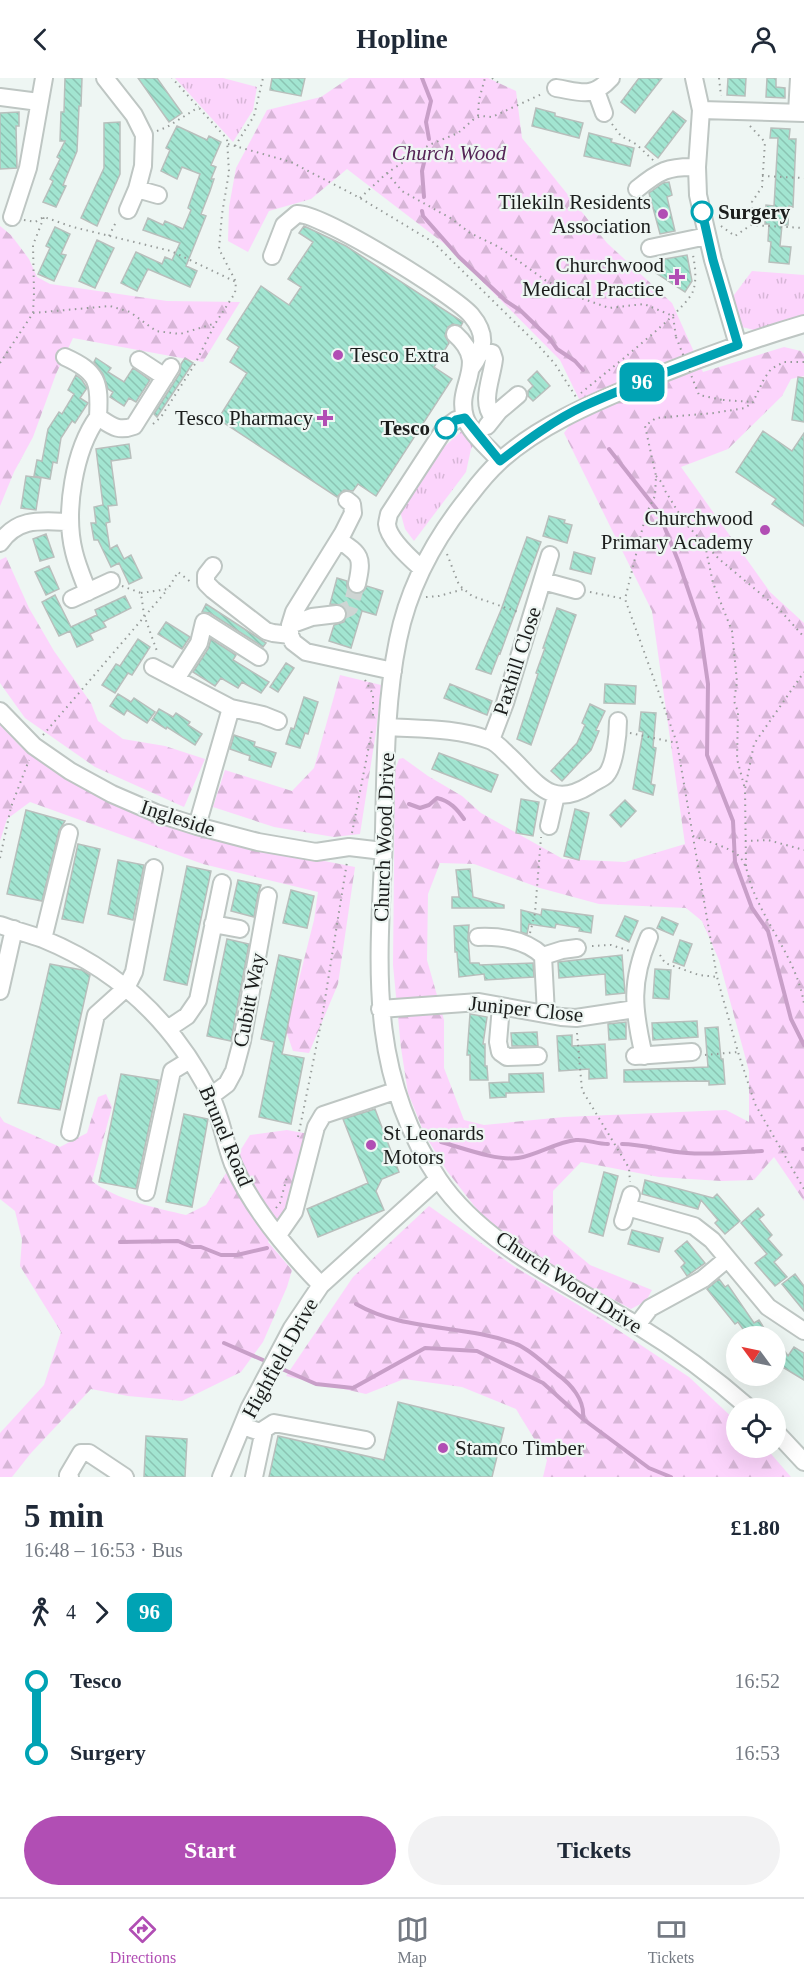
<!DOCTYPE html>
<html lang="en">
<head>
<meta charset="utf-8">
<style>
  :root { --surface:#fff; --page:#f2f2f3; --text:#1f2937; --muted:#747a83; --line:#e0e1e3; --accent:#b14eb4 }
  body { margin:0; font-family:"Times New Roman",serif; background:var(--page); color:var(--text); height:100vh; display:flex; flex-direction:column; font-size:22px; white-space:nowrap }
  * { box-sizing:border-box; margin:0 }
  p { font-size:20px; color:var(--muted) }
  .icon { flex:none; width:33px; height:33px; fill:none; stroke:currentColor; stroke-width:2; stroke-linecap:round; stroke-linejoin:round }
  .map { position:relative; height:1399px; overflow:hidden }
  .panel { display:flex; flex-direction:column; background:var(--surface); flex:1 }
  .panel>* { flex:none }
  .badge { padding:0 12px; border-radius:9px; font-size:21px; line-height:39px }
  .needle { width:39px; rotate:303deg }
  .buttons { position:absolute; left:726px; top:1248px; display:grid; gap:12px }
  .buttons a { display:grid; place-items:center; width:60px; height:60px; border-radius:50%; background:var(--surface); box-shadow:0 6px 24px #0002; font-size:30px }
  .map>.badge { position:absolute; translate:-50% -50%; box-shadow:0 0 0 3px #fff }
  .legs { display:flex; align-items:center; gap:9px; height:66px; padding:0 24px; font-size:20px }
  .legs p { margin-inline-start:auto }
  .headline { display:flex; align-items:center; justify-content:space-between; height:102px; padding:0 24px }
  h1 { font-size:33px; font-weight:800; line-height:45px }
  .primary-button { display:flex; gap:12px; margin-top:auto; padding:12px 24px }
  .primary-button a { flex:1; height:69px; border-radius:36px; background:var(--accent); color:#fff; font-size:24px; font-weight:800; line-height:69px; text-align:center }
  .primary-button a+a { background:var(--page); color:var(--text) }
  ul { padding:0 24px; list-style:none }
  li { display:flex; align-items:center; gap:21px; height:72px; font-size:22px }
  li i { display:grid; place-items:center; width:9px; height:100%; margin:0 8px; background:currentColor }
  li i::after { content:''; width:15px; height:15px; margin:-8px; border:4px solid; border-radius:50%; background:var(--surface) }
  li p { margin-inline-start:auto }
  li:first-child i { background:linear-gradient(#0000 50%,currentColor 0) }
  li:last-child i { background:linear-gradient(currentColor 50%,#0000 0) }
  header { display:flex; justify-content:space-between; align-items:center; height:78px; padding:0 24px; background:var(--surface); font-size:27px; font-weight:800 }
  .tab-bar { display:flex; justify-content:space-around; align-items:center; height:84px; border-top:2px solid var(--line); background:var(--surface); font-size:16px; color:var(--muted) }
  .tab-bar a { display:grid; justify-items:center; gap:3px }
  .tab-bar .on { color:var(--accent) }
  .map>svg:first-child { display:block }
  .grass { fill:url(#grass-tufts) }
  .forest { fill:url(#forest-firs); fill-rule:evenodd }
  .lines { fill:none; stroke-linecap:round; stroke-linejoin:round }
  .stream { stroke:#c89fc8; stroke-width:4 }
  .building { fill:url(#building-back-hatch); stroke:#b8bfbc; stroke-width:1.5 }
  .minor-tunnel { stroke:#ced5d3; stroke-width:16; stroke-dasharray:16 8; stroke-linecap:butt }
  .minor-casing { stroke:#bec6c3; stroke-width:20 }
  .path { stroke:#979c9a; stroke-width:2; stroke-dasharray:1.5 4.5; stroke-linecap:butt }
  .minor { stroke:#fff; stroke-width:16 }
  .path-bridge { stroke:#979c9a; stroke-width:2; stroke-dasharray:1.5 4.5; stroke-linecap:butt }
  .line-1-casing { stroke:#fff; stroke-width:14 }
  .line-1 { stroke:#00a3b4; stroke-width:9 }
  .stop-1-dot { fill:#fff; stroke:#00a3b4; stroke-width:3 }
  .poi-dot { fill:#b14eb4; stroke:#eef6f3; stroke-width:2 }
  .labels { text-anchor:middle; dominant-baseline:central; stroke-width:4.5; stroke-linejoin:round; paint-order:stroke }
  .park-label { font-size:21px; font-style:italic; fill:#552457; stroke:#eef6f3 }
  .poi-label { font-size:21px; fill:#1b1d1c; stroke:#eef6f3; text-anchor:end }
  .stop-label { font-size:21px; font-weight:bold; fill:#1b1d1c; stroke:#eef6f3; text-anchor:start }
  .street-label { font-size:21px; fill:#1b1d1c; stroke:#eef6f3 }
</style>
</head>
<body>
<header><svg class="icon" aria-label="back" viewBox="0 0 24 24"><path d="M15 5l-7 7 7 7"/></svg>Hopline<svg class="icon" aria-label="person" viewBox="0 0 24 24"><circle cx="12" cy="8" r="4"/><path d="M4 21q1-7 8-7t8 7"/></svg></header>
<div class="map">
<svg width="804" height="1399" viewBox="0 0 804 1399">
  <defs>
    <pattern id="grass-tufts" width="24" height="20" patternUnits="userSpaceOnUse" patternTransform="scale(1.5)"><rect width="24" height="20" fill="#fcd4fc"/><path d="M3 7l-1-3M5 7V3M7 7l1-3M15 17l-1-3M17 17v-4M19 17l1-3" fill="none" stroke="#d7b6d7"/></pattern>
    <pattern id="forest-firs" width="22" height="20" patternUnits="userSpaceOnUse" patternTransform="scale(1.5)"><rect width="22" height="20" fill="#fcd4fc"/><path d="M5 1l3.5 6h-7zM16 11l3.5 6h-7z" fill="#d7b6d7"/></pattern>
    <pattern id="building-back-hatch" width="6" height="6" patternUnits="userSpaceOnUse" patternTransform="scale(1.5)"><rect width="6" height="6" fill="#a2e5d1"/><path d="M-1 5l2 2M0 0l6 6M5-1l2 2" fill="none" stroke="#8bc4b3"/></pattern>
  </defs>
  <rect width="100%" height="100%" fill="#eef6f3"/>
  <path class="grass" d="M175,0H223L257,9L253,32L233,64Z
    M752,193L804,197V239L754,252L742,249L731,221Z
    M465,350L476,363L471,371L466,394L414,463L405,451L400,433L444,369Z"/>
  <path class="forest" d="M349,0H488L516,13L522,60L607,165L672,225L703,294L784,269L801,273L804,276V298L791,301L782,318L728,371L681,389L770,514L804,545V1123L774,1079L754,1102L721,1103L659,1099L581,1084L553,1113V1156L590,1187L652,1212L646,1223L631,1231L543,1184L486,1143L447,1093L425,1057L408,1015L401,970L393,887L395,692L399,681L403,680L428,698L462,718L481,735L563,781L625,784L685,766L652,533L564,355L583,329L560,282L446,167L347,91L311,121L269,133L248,174L228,163L229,129L236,90L267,32L321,19ZM440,785L474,786L540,810L599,826L686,830L702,843L719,882L749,993V1044L726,1032L564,1039L484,1047L464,1042L444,990V942L427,882L428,816Z
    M0,148L11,157L29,181L37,199L50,206L167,223L240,224L203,284L73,260L56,296L33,359L14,394L0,428Z
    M6,479L29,530L54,573L91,625L98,643L123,661L165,668L205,681L184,729L95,689L25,640L0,605V482Z
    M340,597L381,607L376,654L360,756L334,759L274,749L213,729L225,692L292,713L314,690Z
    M0,647L23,671L138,735L243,767L355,789L338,906L309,975L293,973L286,953L314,842L318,814L203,786L30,724L7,741L0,763Z
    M106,1016L112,1029L92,1103C116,1122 157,1130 186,1137L206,1127L250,1057L287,1052L309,1056L290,1126L268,1164L292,1192L287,1209L263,1264L241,1294L182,1323L128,1318L91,1311L31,1375L12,1399H0V1355L44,1307L61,1254L20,1188L22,1162L15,1133L0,1121V1038L4,1044L60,1069L87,1055L98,1019Z
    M429,1128L515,1189L600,1240L689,1299L736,1343V1370H766L791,1399H543L547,1382L516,1331L462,1309L404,1301L366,1316L286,1298L353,1199Z"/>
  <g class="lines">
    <path class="stream" d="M422,0L431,23L426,44L429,61
      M424,119L422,93L426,76
      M422,133L423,138L459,179L506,223L521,233L550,261L557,271L575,283L583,292
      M609,371L658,433L679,485L699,544L708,606L707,677L733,743L735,784L752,830L768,853L791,941L804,967
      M409,726L420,730L429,727L437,720C450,723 457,731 464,741
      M441,1064C463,1070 496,1083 518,1080C538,1077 556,1064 576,1062C586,1061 597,1066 608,1066
      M622,1066C644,1066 665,1074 687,1075C712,1077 737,1074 762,1073
      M803,1071H804
      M120,1164L178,1163L192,1169H201L221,1177H237L267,1170
      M356,1226C404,1254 465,1246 516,1266C530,1271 544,1286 557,1296C571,1306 585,1322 583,1340
      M224,1265L263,1282
      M282,1291L316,1306L353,1310L425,1270L477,1273L543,1305L583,1341L649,1390L671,1399"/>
  </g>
  <path class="building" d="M65,0H82L81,28H79L77,73L63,107L66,108L56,129L43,124L53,103L50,101L60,81L57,79L65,63H60L61,34H64Z
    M138,0H157L182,35L169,44Z
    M272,0H305L301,18L270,12Z
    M639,0H662L635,35L621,24Z
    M728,0H746L745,18L727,17Z
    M767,0H776V9L785,10V20L766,19Z
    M536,30L555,35V38L583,45L579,60L532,48Z
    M673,33L686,43L658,80L645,69Z
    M19,34V48H16L17,90L0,91V35Z
    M120,44V96L97,148L81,140L104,90V45Z
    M177,48L207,62L209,58L221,64L211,87L216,89L211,101H214L210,113L201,136L206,138L186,188L197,193L190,209L148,191L137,213L121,205L136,174L162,186L165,179L172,182L180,165L143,152L148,140L163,147L165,143L183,151L191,132L188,130L200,96L182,89L177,101L161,93L170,72L166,70Z
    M771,50L790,51L789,61H796L793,129L789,128L788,147H782L780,168L791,169L789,186L769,184L771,164L768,163L769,146H765L766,127L774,128L778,60H770Z
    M589,55L612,61L611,64L634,70L630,88L584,78Z
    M669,104L672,117L667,119L675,153L660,156L649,115L663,105Z
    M304,148L346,168L463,244L461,248L453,246L448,249L445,258L449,265L434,289L452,301L376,418L358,406L353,413L344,412L337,419L218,341L247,295L230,284L239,269L227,261L261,208L289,227L301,209L288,201L313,164L299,155Z
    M55,149L70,156L61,176L66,177L54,203L38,196L50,170L46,168Z
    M97,162L114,170L95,210L79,203Z
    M687,177L692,203L685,214L656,195L665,181Z
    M96,280L111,290L108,294L124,304L133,290L150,302L136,324L129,320L124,328L110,319L113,314L108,311L103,296L94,284Z
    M185,280L193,285L157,339L154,336L180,295L181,286Z
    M537,293L550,308L533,323L528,318V313L533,308L528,302Z
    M76,297L82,302L87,310L80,320L88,325L75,345L72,343L61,360L57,385L53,384L50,401L34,398L37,382L42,383L48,351L59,334L62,336L74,316L68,312Z
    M798,299L804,300V344L792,342Z
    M763,353L792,373L804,355V448L772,426L776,421L736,394Z
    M129,366L131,380L111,383L117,427L108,428L110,444L106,445L110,471L117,467L124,481L131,477L142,500L129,506L119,485L111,489L98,462H94L91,445H96L94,429L103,427L96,371Z
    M26,398L41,400L36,432L21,430Z
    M549,438L565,442L564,445L572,447L567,465L543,458Z
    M46,456L54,479L40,483L33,461Z
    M527,459L541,464L500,576L499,575L491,596L476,591L501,532Z
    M574,474L595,480L591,496L570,491Z
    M49,488L59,511L46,517L35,494Z
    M337,500L347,503V510L354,516H361L367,508L383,513L376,537L362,533L351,570L329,563L334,547L344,544L347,535L342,527L330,526Z
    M55,517L71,549L97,537L95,532L125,518L131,530L103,544L106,549L90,556L93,562L77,569L70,553L59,558L42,524Z
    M206,526L266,565L263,569L210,535L202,534Z
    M557,530L576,537L531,667L517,661L538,596L536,595L545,570H543Z
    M166,544L190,559L182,571L158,556Z
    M138,561L150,569L132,597L128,595L115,615L102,607L116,586L120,588Z
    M211,561L236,577L233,582L269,604L261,615L242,604L238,610L221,600L215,608L193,594L208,571Z
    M286,585L294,590L278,614L270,609Z
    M450,606L492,623L487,637L444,620Z
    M605,606L636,608L635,626L604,625Z
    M118,616L131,624L134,620L155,634L147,645L127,632L124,637L110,628Z
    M304,619L318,624L308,656L305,655L300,670L286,666L291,650L294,651Z
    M590,626L605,633L596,652L599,653L591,672L562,703L551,693L577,665L585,647L582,645Z
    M159,631L173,639L176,635L190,644L188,647L202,656L195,667L167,649L166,651L152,642Z
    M641,634L656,635L653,669L656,670L651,706L655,707L653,717L633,711L643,654L639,653Z
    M234,657L255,664L254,668L276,675L271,689L249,682L250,678L230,671Z
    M439,675L498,697L491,714L432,691Z
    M521,721L539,724L533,758L516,755Z
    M625,722L636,733L621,749L610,737Z
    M575,731L589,735L579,782L564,778Z
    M26,732L65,743L59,753L42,823L7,816Z
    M78,766L100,771L83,845L62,841Z
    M118,782L144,787L133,842L108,836Z
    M187,788L211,793L187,907L164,902Z
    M470,791L473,819L504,827V830H452V819H459L456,792Z
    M238,802L261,807L258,816L254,839L231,833Z
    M291,812L314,818L307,850L283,845Z
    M542,831L593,838L591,855L579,853L580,850L556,846L555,850L529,846L527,856L521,854V832L541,837Z
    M625,838L638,843L629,864L616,858Z
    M662,839L678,846L673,857L657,850Z
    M469,847L468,860L470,885H479L480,887L533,885L534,899L485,902L484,896L459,899L457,874H455L454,848Z
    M227,861L249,866L231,963L207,958Z
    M680,862L692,866L684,888L673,884Z
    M279,877L301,882L282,976L304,980L291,1046L259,1039L274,964L261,961Z
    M622,877L625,915L606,917L605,896L559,900L558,884Z
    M50,886L82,892L90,897L60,1032L18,1025Z
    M655,891L671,892L669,921L653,920Z
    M470,936L487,939L483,966H485V988H487L488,1002H470V977H467Z
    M697,943L698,959L653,962L652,945Z
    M626,944V961L609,962L608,946Z
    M718,949L721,981H723L725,1006L709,1007V1003L624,1004V992L708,989L705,950Z
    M537,954L538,968H512L511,955Z
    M572,957V968L605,966L607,1000L589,1001V991L559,993L557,958Z
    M543,995L544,1014L506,1015V1019L490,1020L489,1005L509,1004V996Z
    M121,996L159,1002L136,1111L99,1104Z
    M375,1031L399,1094L382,1101L376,1113L384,1132L318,1159L307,1131L368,1105L343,1041Z
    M184,1036L208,1041L192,1129L166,1124Z
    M604,1094L618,1098L603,1158L589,1154Z
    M645,1102L713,1120L717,1116L740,1143L725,1156L715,1145L718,1142L701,1122L698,1131L642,1116Z
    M758,1130L764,1137L759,1141L772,1157L768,1161L782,1177L774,1184L787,1199L775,1208L755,1185L767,1176L741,1145Z
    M632,1152L663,1160L659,1174L628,1166Z
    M687,1163L705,1185L687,1198L681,1189L685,1185L675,1173Z
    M795,1196L804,1208V1233L782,1206Z
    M719,1201L725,1209L728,1207L754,1245L759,1242L764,1250L761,1252L766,1258H748L738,1244L735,1246L707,1211Z
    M776,1260L788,1278L794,1269L804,1275V1302L776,1285Z
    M398,1324L504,1350L492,1399H269L278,1358L384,1382Z
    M146,1358L187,1361L185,1399H144Z"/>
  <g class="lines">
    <path class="minor-tunnel" d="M337,536L350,530L357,506"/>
    <g class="minor-casing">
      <path id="minor" d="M105,0L134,37L144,57L143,88L137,111L128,132
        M694,0L701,32L697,89L698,117L713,182L738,267
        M556,10C581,14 592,21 611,0
        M596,13L604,35
        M0,19L39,24
        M701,32L804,35
        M797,35L799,0
        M137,111L158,117
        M637,111C659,93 668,88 697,89
        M12,139L28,90L44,0
        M650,170L707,158
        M272,178L284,147L297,136C320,134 454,217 471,237C487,256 485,271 471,290
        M455,256C490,287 455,306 465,339C470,355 489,370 500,383
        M482,273L492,275L494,281C492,300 480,324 493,339
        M65,279C98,294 100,304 98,339
        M139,282L165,299
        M487,348L499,333L518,317
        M339,462C361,477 363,479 357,506
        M0,465C18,439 41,443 69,444
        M213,488L206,497V505L213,512L266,553L273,555L290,557L293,564L306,574L393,593
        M421,490C411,481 388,461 387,446C387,445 389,436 389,436L445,350L456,342L465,340
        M543,503L576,512
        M88,514C83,501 77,487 74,474C64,434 74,372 98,339C112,348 118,354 134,348L171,289
        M72,521L111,503
        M290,547L312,539L337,536
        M290,557V547L294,534L343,455L353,435L352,426L347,422
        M153,589L231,630L263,637L278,643
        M176,601L199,565L204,544L259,579
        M0,633L34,668L70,693L112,716L156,735L197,748L258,764L316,774L349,769L383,773
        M388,649C421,651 457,650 489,662C496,664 502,671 507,676C536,702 549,733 590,707C595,703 602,701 606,697C615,687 618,656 618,643
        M491,662L505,625L550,477
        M197,748L231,630
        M549,748L556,717
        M213,846L240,851
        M0,847C14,852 29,856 43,861C119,892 173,944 210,1016C221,1038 224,1063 233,1086C252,1131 288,1173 321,1207
        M478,859C501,858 526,862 543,878L546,936
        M43,861L69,755
        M543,878L562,872L577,870
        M0,913L14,851
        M501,928L498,964L500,974L507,979L538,978
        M380,931L479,924L561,939L576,940L635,931
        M169,950L187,938L198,922L222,805
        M635,978L692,974
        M644,978C633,931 630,904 649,859
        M211,1018L227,1006L234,993L242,963L268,818
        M70,1054L96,937L126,910L134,894L154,790
        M146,1114L172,993L190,982
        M627,1129L694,1148L712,1162L768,1229L804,1253
        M623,1143L631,1117
        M278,1157L294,1134L316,1049L323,1037L395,1013
        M637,1247L650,1230L703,1201L727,1181
        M749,1330C714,1299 676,1271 635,1246C570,1207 482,1166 439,1102C371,1000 377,902 383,785C386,711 383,635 398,562C409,507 435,460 470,417C479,405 489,393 500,383C537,349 590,326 636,307C690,283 747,263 804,246
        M251,1351L260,1354L263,1357L254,1399
        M260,1354L274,1345L366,1362
        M776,1354L804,1384
        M70,1399L68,1397L81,1375H89L125,1399
        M221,1399L249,1331L292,1250L321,1207L438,1101"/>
    </g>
    <path class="path" d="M492,0L500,6
      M719,0L721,18
      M478,38L479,22L485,0
      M612,46L621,58L636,66L654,83
      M750,48L765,64L762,109L752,124L751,147
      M157,53L167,49L199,29
      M228,66L291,84L360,120L433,164L537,266L555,286L576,319
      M235,68L254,38L263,0
      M387,95L402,113L452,141L470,155L499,169L545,202L575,218L609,230L644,226L673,238L676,259
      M762,98L804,100
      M360,120L387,95L429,67L458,55L474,41L481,38L492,39L544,15
      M24,142L35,144L44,139L73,149L171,173L236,204
      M721,148L735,158L751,147L804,150
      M109,158L117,142
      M33,235L110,228L130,234L156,253L180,256L213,246
      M804,284H784L771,291L764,301L753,324L745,330L714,335L656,340L645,348L656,398L655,418L646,436L625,521L677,665L717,899L738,974L755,1026L804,1111
      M0,285L33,235L34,215L33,167L44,139
      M581,315C601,298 687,232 693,213C697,202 695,188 693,177
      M723,322L753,324
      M153,346L161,339L195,286L215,246L235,215L236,204L219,171L222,136L229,94L227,61L172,0
      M656,398L663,406L664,411L685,445L719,481L779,531L804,559
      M705,467L713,505L732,553L737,604L734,623L738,634L737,681L745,711
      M447,476L459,507L472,518L518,534
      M122,508L141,515L144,537L158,576
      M590,514L625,521
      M141,515L168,511L178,494L192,505
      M426,519L439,518L464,511
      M365,602L373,616V640
      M630,655L677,665
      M43,657L168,511
      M352,755L372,652
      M693,758C704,762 731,770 739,778C748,787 748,802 753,812C768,850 798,885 804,926
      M745,763L768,762L804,772
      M0,780L11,729L29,682
      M746,788L745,711L754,666L804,594
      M530,855L535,835L541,759
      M592,868L611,867L630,873
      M660,877L665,885L699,897L717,899
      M577,955L582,1012L629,1090L630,1104
      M705,977L738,974
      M298,1059L322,940L347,784
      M276,1130L280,1125L287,1099"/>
    <use href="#minor" class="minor"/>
    <path class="path-bridge" d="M676,259L699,317L723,322"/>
  </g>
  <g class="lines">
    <g class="line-1-casing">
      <path id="line-1" d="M446,350L456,342L465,340L500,383C526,363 554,342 584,328C634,305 687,287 738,267L713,182L702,134"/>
    </g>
    <use href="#line-1" class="line-1"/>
  </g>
  <g class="stop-1-dot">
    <circle cx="702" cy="134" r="10"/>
    <circle cx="446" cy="350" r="10"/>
  </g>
  <g class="poi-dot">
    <circle cx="663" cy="136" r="6"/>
    <path d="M674 190h6v6h6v6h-6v6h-6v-6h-6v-6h6z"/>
    <circle cx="338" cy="277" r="6"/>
    <path d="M322 331h6v6h6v6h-6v6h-6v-6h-6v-6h6z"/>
    <circle cx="765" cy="452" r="6"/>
    <circle cx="371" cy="1067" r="6"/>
    <circle cx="443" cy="1370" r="6"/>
  </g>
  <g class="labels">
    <g class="park-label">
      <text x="449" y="75">Church Wood</text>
    </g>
    <g class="poi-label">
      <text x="651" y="124">Tilekiln Residents<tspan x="651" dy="24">Association</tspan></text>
      <text x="664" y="187">Churchwood<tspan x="664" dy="24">Medical Practice</tspan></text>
      <text x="350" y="277" text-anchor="start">Tesco Extra</text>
      <text x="313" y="340">Tesco Pharmacy</text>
      <text x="753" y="440">Churchwood<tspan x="753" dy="24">Primary Academy</tspan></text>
      <text x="383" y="1055" text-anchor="start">St Leonards<tspan x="383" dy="24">Motors</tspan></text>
      <text x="455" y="1370" text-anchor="start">Stamco Timber</text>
    </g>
    <g class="stop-label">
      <text x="718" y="134">Surgery</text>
      <text x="430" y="350" text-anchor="end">Tesco</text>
    </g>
    <g class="street-label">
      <text transform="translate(517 583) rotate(-72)">Paxhill Close</text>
      <text transform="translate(178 740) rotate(18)">Ingleside</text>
      <text transform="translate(384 759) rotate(-88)">Church Wood Drive</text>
      <text transform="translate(249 922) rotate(-79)">Cubitt Way</text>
      <text transform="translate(526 931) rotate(6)">Juniper Close</text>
      <text transform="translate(226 1058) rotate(67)">Brunel Road</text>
      <text transform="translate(569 1204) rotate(33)">Church Wood Drive</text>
      <text transform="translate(280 1280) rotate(-61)">Highfield Drive</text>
    </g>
  </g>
</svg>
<div class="buttons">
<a><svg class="needle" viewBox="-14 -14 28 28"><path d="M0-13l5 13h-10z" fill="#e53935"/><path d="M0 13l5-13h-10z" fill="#747a83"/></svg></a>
<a><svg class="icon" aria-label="locate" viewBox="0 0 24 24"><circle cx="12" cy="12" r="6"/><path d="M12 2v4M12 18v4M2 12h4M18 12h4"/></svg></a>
</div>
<b class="badge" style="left:642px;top:304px;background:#00a3b4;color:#fff">96</b>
</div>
<section class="panel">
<div class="headline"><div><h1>5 min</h1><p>16:48 – 16:53 · Bus</p></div><b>£1.80</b></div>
<div class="legs"><svg class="icon" aria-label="walk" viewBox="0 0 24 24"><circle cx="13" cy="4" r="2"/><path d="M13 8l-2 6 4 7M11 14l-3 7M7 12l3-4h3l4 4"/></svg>4<svg class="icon" aria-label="forward" viewBox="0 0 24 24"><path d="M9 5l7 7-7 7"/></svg><b class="badge" style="background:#00a3b4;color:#fff">96</b></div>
<ul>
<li><i style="color:#00a3b4"></i><b>Tesco</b><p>16:52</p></li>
<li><i style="color:#00a3b4"></i><b>Surgery</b><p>16:53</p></li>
</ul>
<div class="primary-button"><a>Start</a><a>Tickets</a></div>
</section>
<nav class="tab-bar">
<a class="on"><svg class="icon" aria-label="directions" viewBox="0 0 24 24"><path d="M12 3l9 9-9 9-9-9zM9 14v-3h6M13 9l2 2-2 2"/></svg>Directions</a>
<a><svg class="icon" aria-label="map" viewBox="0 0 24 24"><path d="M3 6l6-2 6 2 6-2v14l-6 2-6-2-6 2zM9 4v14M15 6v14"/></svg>Map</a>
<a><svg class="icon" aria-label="tickets" viewBox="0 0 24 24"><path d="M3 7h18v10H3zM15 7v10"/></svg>Tickets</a>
</nav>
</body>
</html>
